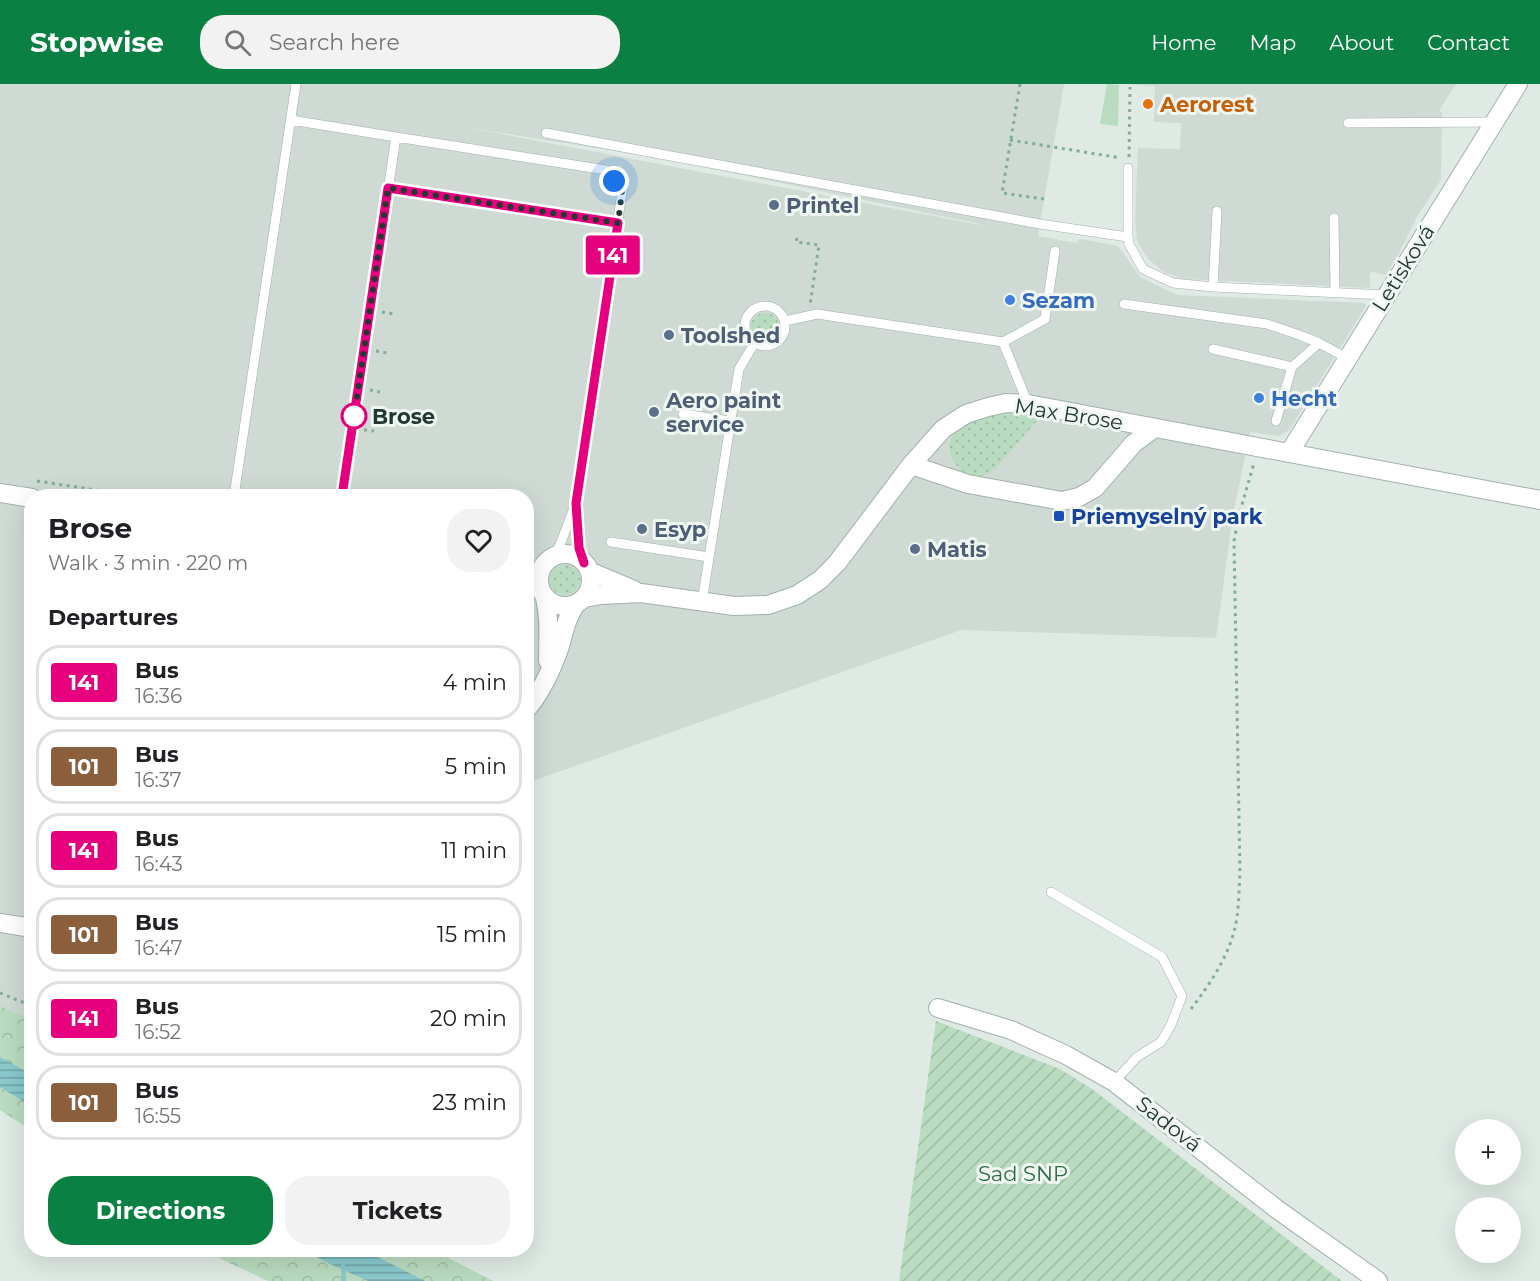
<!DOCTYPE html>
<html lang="en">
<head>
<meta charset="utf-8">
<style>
  :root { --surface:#fff; --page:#f2f2f2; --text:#202124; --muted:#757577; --line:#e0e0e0; --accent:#0b8043 }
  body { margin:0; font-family:Montserrat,sans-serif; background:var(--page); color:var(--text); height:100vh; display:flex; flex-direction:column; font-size:22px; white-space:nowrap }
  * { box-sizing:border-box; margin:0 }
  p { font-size:20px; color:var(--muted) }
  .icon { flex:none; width:33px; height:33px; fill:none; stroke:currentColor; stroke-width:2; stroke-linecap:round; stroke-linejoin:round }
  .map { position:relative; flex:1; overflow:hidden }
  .drawer { position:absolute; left:24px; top:405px; width:510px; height:768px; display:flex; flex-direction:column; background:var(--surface); border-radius:24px; box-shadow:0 6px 24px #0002 }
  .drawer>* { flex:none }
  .badge { padding:0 12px; border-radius:4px; font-size:21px; line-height:39px }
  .fabs { position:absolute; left:1455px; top:1035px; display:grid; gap:12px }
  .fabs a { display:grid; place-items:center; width:66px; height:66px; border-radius:50%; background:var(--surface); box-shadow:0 6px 24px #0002; font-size:30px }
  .you { position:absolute; width:30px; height:30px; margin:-15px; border:4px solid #fff; border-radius:50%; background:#1a73e8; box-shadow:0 0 0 9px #1a73e833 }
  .map>.badge { position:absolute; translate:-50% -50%; box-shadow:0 0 0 3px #fff }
  h2 { padding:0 24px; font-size:22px; line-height:54px }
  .round { display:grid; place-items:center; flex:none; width:63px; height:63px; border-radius:24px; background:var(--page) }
  .overview { display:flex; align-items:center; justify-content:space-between; height:102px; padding:0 24px }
  h1 { font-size:28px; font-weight:700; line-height:45px }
  .primary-button { display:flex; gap:12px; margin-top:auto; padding:12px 24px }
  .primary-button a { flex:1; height:69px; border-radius:24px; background:var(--accent); color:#fff; font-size:24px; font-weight:700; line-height:69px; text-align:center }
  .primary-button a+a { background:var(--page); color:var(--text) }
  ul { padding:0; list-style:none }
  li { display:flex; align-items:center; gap:18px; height:75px; margin:0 12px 9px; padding:0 12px; border:3px solid var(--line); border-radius:24px }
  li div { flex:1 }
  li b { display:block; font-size:22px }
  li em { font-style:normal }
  li .badge { min-width:66px; font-weight:700; text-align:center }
  header { display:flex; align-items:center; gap:36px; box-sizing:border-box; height:84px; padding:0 30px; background:var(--accent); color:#fff }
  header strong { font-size:28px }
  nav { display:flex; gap:33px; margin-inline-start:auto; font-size:21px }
  .search { width:420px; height:54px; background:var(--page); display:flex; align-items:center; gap:15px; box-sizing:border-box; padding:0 21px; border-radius:24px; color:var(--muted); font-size:22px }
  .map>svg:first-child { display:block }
  .built { fill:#cedad3; fill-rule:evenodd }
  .grass { fill:url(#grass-dots) }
  .forest { fill:url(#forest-crowns) }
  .park { fill:#b9dbbf }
  .garden { fill:url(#garden-furrows) }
  .water { fill:url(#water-rules) }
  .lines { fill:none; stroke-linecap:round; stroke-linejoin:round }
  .stream { stroke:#89c9cd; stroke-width:4.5 }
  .service-casing { stroke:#a2b1ab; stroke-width:10 }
  .minor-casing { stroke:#a2b1ab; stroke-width:20 }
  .path { stroke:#81ac9b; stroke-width:3; stroke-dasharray:3 4.5; stroke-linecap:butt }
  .service { stroke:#fff; stroke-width:9 }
  .minor { stroke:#fff; stroke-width:18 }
  .line-casing { stroke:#fff; stroke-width:14 }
  .line { stroke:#e6007e; stroke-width:9 }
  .walk { stroke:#213931; stroke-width:6; stroke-dasharray:0 10.8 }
  .food-dot { fill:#e8710a; stroke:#f0f7f3; stroke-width:2 }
  .service-dot { fill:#5c6f8a; stroke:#f0f7f3; stroke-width:2 }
  .shop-dot { fill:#3f7fe0; stroke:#f0f7f3; stroke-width:2 }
  .stop-dot { fill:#fff; stroke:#e6007e; stroke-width:3 }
  .transit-dot { fill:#1a4fb4; stroke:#f0f7f3; stroke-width:2 }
  .labels { text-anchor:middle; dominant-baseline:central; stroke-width:6; stroke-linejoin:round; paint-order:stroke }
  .food-label { font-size:21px; font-weight:bold; fill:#c56008; stroke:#f0f7f3; text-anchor:start }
  .service-label { font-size:21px; font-weight:bold; fill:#4e5e75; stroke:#f0f7f3; text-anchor:start }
  .street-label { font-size:21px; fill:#213931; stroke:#f0f7f3 }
  .shop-label { font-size:21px; font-weight:bold; fill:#366cbe; stroke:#f0f7f3; text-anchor:start }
  .stop-label { font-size:21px; font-weight:bold; fill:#213931; stroke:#f0f7f3; text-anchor:start }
  .transit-label { font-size:21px; font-weight:bold; fill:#164399; stroke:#f0f7f3; text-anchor:start }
  .park-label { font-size:21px; fill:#2d6e41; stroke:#f0f7f3 }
</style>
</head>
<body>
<header>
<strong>Stopwise</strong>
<div class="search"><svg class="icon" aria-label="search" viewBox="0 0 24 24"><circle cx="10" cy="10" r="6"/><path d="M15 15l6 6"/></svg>Search here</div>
<nav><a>Home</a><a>Map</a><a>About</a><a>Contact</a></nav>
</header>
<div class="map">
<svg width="1540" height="1197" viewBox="0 0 1540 1197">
  <defs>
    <pattern id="grass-dots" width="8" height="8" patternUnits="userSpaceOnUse" patternTransform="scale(1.5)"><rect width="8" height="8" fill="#b9dbbf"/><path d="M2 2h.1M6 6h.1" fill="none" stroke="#9fbda5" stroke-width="1.8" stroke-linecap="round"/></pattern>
    <pattern id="forest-crowns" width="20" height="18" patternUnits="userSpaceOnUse" patternTransform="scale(1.5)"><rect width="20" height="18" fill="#b9dbbf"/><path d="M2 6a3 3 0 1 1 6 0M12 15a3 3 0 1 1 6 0" fill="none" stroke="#9fbda5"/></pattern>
    <pattern id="garden-furrows" width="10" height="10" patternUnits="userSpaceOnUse" patternTransform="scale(1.5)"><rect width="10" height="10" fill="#b9dbbf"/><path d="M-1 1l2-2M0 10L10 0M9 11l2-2" fill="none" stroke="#9fbda5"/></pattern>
    <pattern id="water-rules" width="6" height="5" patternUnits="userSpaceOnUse" patternTransform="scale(1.5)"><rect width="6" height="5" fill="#89c9cd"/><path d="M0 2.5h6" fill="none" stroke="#70a4a7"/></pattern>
  </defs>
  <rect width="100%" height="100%" fill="#dfeae4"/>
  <path class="built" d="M0,0H1064L1038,152L1077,159L1078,156L1081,155L1118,162L1140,193L1177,211L1364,219L1366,222L1290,345L1280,352L1250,348L1233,431L1216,554L961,546L527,699L526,412H32L31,934L25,933L0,922ZM465,43L665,75L980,140V141Z
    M1125,0H1456L1439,27L1442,28L1441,96L1418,131L1397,173L1386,191L1372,188L1370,189V204L1183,195L1164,188L1148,175L1137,157L1135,134L1138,64L1180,65L1181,39L1154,38L1155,2Z"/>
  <path class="grass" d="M751 243a14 14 0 1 1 28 0a14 14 0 1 1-28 0Z
    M1016,329L1042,331L997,383C992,387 987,391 981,392C962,394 943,372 952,353C961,334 998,331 1016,329Z
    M550 496a15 15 0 1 1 30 0a15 15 0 1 1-30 0Z"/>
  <path class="forest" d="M0,922L25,933L31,934V1046L0,1026Z
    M202,1166H433L493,1197H268Z"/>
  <path class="park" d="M1107,0L1119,1L1118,42L1100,40Z"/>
  <path class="garden" d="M936,937L1060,985L1092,1005L1342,1197H899Z"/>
  <path class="water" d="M0,973L31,990V1022L0,1003Z
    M303,1166H364L425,1197H368L330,1180Z"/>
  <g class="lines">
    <path class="stream" d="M343,1182L344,1197"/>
    <g class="service-casing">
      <path id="service" d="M291,36L396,53
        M1348,39L1494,38
        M546,49L1040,140L1128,153
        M1128,84V153L1129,160L1143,185L1173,199L1213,203L1387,211
        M388,104L618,139
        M1334,134L1335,208
        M1213,203L1217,127
        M1124,220L1267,240L1302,252L1319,259
        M745 242a20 20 0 1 1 40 0a20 20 0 1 1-40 0Z
        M785,237L817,230L1003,258L1028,320
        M1003,258L1045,235L1055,167
        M1213,265L1292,283
        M683,330L730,337
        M1276,337L1292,283L1319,259L1347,274
        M234,412L296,0
        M342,412L396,53L606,86L622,108L576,419L560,461L553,472
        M576,421L579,464L584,479
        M611,458L709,473
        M702,518L739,285L754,260
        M1051,808L1162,873L1182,912L1171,941L1161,958L1137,973L1114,998"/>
    </g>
    <g class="minor-casing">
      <path id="minor" d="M1289,369L1518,0
        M911,381L968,400L1062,417L1079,413L1095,404L1134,359L1155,344
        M0,409L32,414
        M539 496a26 26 0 1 1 52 0a26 26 0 1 1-52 0Z
        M589,487L634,506
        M545,514C550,535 548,555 548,577
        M584,514L601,511L641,509L734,522L768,521L797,511L820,496L837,479L911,381L943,345L966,330L988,323L1006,319L1028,320L1540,416
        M526,626C539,611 551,587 558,568C564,550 565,536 576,520
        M0,839L32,844
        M938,924L1011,946L1066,971L1114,998L1278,1126L1378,1197"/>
    </g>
    <path class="path" d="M1020,0L1002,109L1044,115
      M1010,56L1121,74
      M1129,73L1130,3
      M797,154L796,158L819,161L810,221
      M382,228L394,230
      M376,267L387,269
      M370,306L380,308
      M364,346L374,347
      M37,397L135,412
      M0,909L32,922
      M1191,925C1212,897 1232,868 1237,833C1239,819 1239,804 1240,790L1234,457L1239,431L1254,379"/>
    <use href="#service" class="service"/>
    <use href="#minor" class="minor"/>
  </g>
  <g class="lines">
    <g class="line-casing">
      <path id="line" d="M342,412L388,104L618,139L576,419L579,464L584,479"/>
    </g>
    <use href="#line" class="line"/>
    <path class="walk" d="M354,332V333L388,104L618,139L622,108L614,97"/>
  </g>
  <circle class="food-dot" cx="1148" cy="20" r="6"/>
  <g class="service-dot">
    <circle cx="774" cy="121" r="6"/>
    <circle cx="669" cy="251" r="6"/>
    <circle cx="654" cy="328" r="6"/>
    <circle cx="642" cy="445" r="6"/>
    <circle cx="915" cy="465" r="6"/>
  </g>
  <g class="shop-dot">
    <circle cx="1010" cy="216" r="6"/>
    <circle cx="1259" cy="314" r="6"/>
  </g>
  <circle class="stop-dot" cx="354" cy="332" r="12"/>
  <rect class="transit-dot" x="1053" y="426" width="12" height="12" rx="3"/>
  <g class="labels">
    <g class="food-label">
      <text x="1160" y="20">Aerorest</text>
    </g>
    <g class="service-label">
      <text x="786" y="121">Printel</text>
      <text x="681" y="251">Toolshed</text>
      <text x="666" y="316">Aero paint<tspan x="666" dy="24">service</tspan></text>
      <text x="654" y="445">Esyp</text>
      <text x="927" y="465">Matis</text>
    </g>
    <g class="street-label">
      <text transform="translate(1403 184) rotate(-58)">Letisková</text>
      <text transform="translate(1069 330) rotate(9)">Max Brose</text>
      <text transform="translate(1169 1040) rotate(38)">Sadová</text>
    </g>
    <g class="shop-label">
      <text x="1022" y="216">Sezam</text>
      <text x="1271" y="314">Hecht</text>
    </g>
    <g class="stop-label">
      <text x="372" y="332">Brose</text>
    </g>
    <g class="transit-label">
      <text x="1071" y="432">Priemyselný park</text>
    </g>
    <g class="park-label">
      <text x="1023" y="1089">Sad SNP</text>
    </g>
  </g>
</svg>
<div class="fabs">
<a>+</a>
<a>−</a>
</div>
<div class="you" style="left:614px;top:97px"></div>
<b class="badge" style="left:613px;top:171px;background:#e6007e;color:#fff">141</b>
<section class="drawer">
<div class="overview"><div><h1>Brose</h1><p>Walk · 3 min · 220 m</p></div><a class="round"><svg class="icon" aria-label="heart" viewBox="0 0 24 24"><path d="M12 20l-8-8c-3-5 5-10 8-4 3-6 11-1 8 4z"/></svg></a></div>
<h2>Departures</h2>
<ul>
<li><span class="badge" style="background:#e6007e;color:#fff">141</span><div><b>Bus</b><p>16:36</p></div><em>4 min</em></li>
<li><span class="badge" style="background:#8b5e3c;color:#fff">101</span><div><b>Bus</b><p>16:37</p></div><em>5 min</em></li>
<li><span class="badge" style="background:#e6007e;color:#fff">141</span><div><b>Bus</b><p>16:43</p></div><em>11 min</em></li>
<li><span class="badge" style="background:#8b5e3c;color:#fff">101</span><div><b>Bus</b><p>16:47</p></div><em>15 min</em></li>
<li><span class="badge" style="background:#e6007e;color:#fff">141</span><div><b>Bus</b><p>16:52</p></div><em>20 min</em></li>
<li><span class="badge" style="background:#8b5e3c;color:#fff">101</span><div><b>Bus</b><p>16:55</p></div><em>23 min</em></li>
</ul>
<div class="primary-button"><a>Directions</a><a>Tickets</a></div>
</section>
</div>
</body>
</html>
